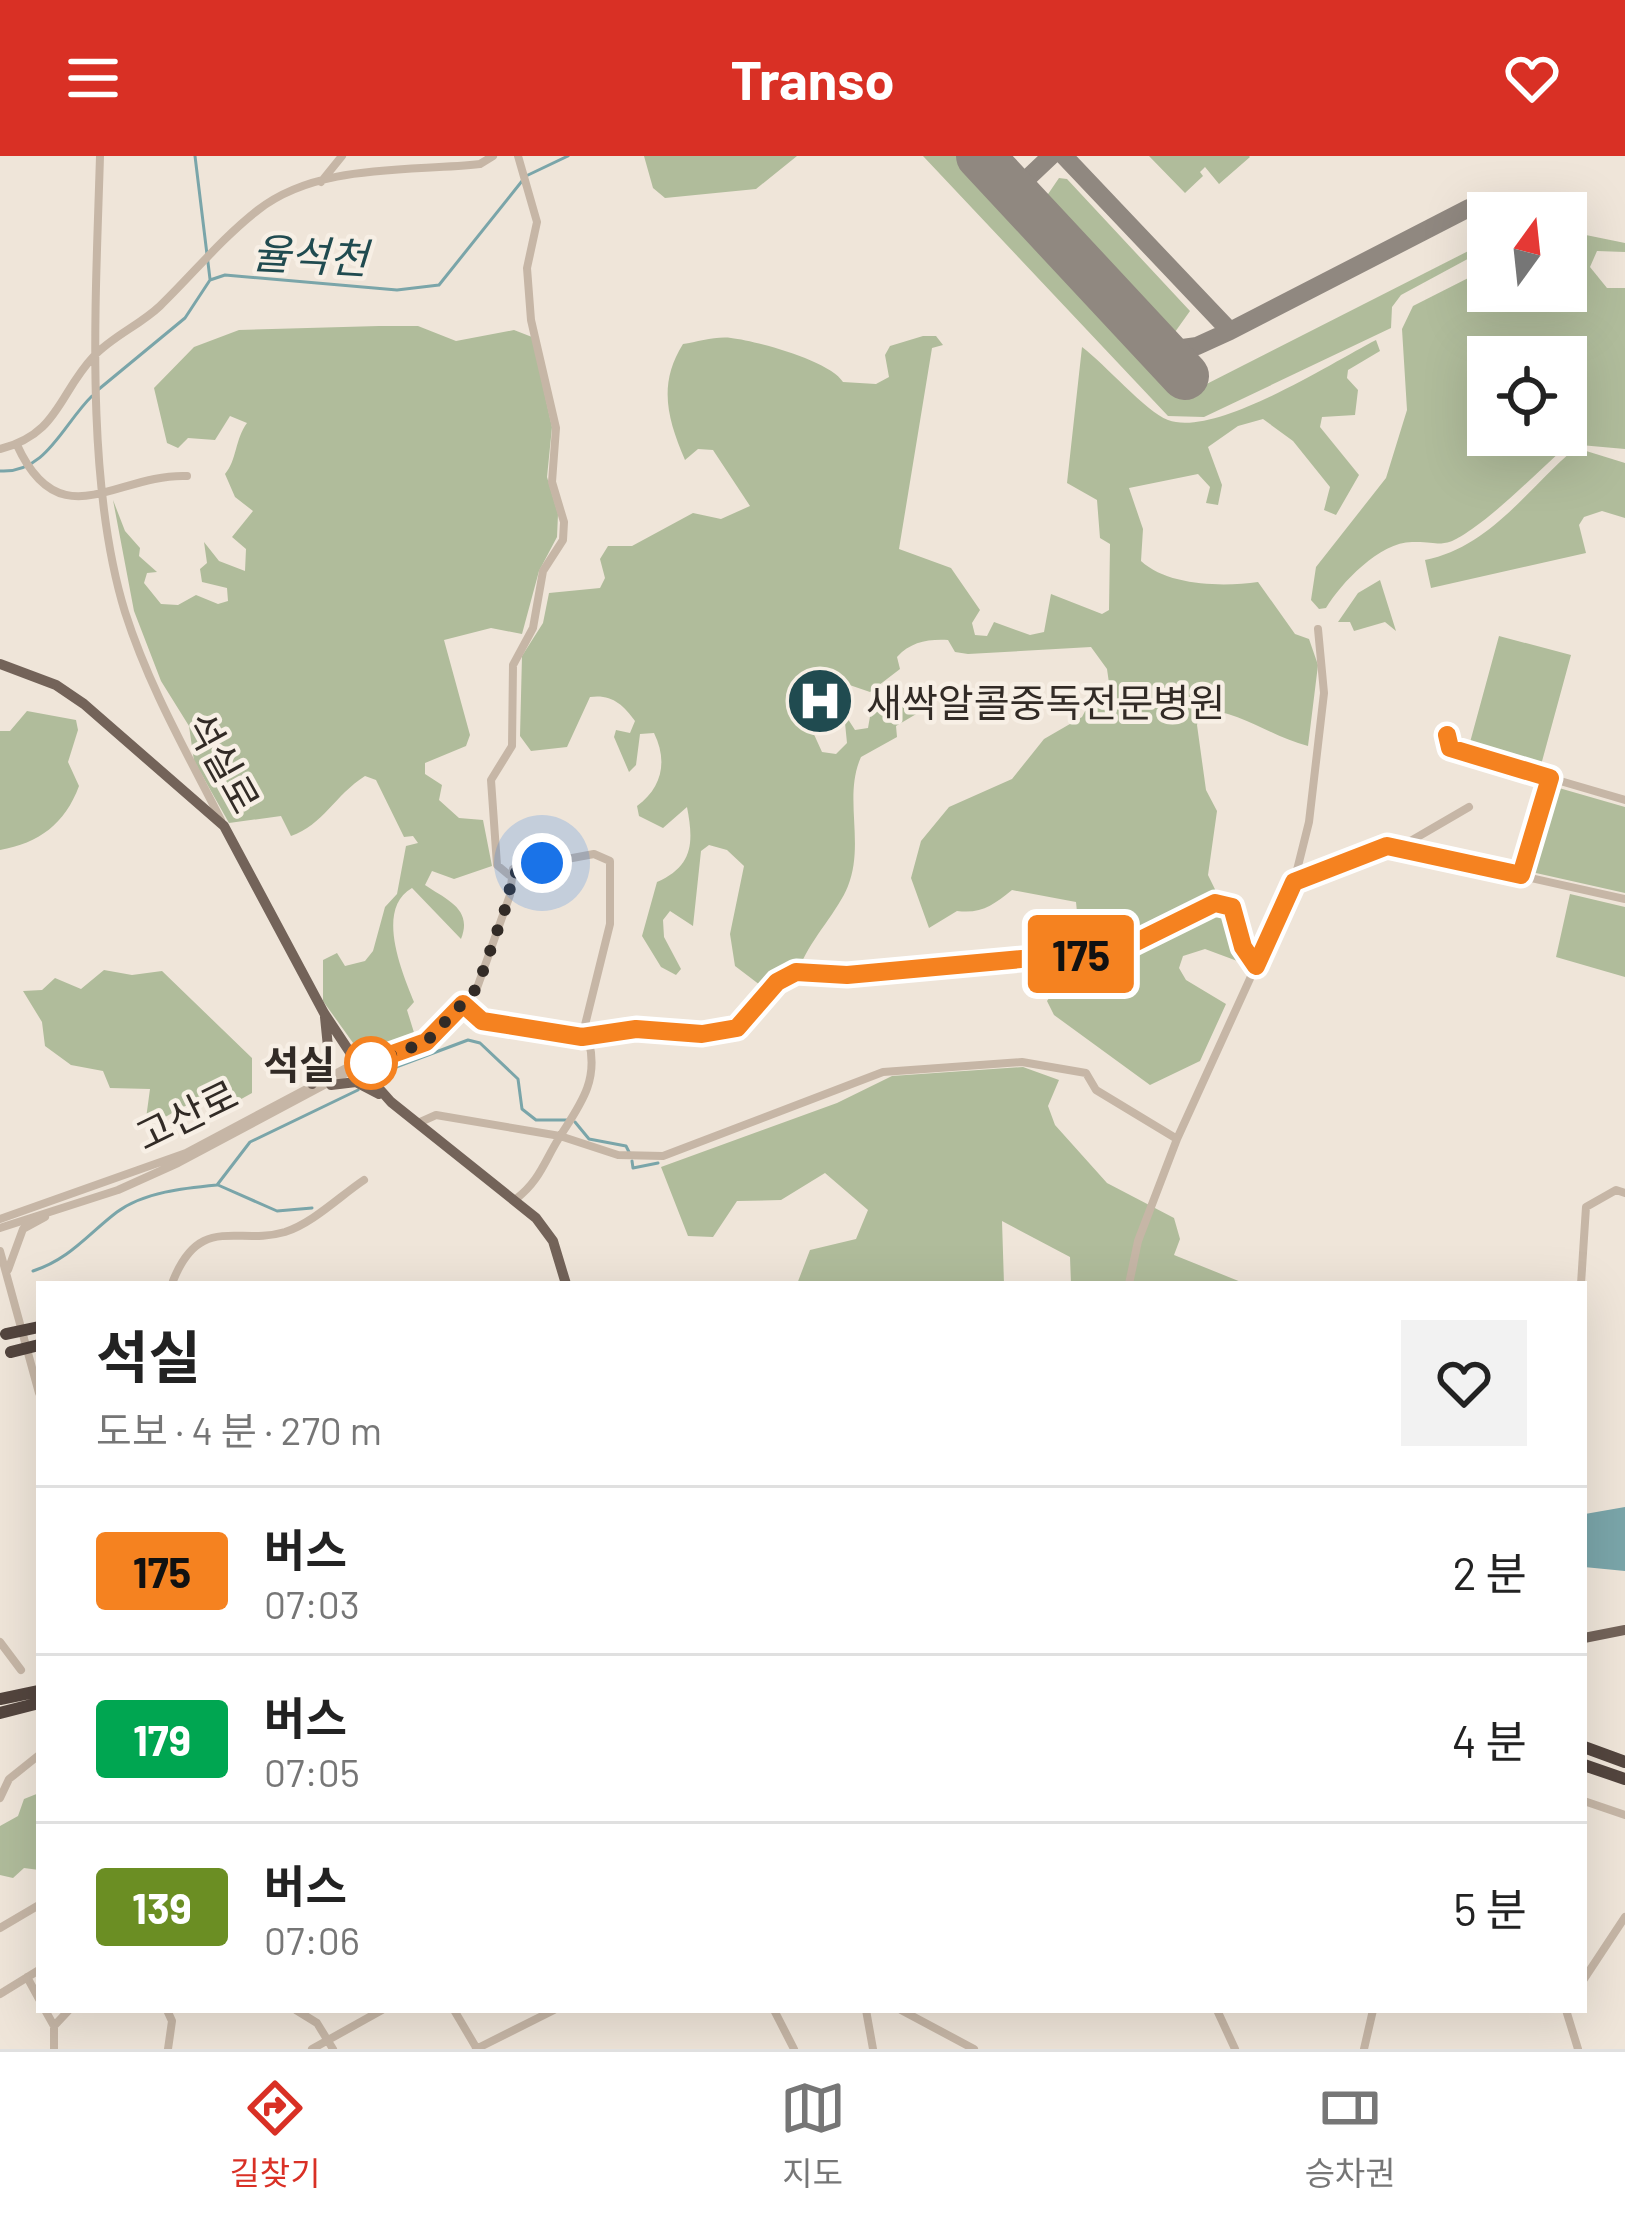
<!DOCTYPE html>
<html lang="ko">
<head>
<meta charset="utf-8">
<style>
  :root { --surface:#fff; --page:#f2f2f2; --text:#222; --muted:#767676; --line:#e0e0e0; --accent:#d93025 }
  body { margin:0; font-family:Barlow,"Noto Sans KR",sans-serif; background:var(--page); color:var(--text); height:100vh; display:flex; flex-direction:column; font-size:45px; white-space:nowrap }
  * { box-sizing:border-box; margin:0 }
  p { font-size:39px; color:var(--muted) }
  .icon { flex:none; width:66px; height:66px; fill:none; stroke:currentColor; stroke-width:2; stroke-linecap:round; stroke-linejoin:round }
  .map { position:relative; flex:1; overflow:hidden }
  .sheet { position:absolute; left:36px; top:1125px; width:1551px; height:732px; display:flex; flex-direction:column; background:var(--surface); border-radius:0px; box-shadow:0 12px 48px #0002 }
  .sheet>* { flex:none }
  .badge { padding:0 24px; border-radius:9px; font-size:42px; line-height:78px }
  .needle { width:78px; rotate:15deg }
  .controls { position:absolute; left:1467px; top:36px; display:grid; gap:24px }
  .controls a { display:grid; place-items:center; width:120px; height:120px; border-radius:0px; background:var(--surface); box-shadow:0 12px 48px #0002; font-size:60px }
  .you { position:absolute; width:60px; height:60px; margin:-30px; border:9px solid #fff; border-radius:50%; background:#1a73e8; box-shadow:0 0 0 18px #1a73e833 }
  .map>.badge { position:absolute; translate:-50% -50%; box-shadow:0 0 0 6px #fff }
  .round { display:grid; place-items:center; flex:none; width:126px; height:126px; border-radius:0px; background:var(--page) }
  .headline { display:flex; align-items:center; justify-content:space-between; height:204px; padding:0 60px }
  h1 { font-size:57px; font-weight:700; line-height:90px }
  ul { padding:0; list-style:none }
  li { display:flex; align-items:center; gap:36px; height:168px; padding:0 60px; border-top:3px solid var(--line) }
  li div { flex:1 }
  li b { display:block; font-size:45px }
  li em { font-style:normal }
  li .badge { min-width:132px; font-weight:700; text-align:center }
  header { display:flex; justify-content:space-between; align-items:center; height:156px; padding:0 60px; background:var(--accent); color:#fff; font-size:54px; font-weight:700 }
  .menu { display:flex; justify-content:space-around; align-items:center; height:168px; border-top:3px solid var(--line); background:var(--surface); font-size:33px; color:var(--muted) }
  .menu a { display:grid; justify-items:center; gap:6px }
  .menu .current { color:var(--accent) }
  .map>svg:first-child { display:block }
  .green { fill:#b0bc9b; fill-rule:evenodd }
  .water { fill:#7aa5a9 }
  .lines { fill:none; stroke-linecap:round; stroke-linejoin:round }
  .stream { stroke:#7aa5a9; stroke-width:3 }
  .taxiway { stroke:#908880; stroke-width:18 }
  .runway { stroke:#908880; stroke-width:48 }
  .minor { stroke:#c6b6a6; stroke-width:8 }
  .major { stroke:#736359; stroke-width:10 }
  .highway { stroke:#53453e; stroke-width:12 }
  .highway-bridge { stroke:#53453e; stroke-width:12 }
  .line-casing { stroke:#fff; stroke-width:27 }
  .line { stroke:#f58220; stroke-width:18 }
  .walk { stroke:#322b26; stroke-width:12; stroke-dasharray:0 21.6 }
  .stop-dot { fill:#fff; stroke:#f58220; stroke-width:6 }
  .labels { text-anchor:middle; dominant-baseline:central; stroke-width:9; stroke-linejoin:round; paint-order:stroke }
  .poi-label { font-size:39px; fill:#322b26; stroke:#f7efe5; text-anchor:start }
  .street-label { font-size:39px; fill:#322b26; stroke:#f7efe5 }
  .stop-label { font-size:39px; font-weight:bold; fill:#322b26; stroke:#f7efe5; text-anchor:end }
  .water-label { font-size:42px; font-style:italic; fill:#204b50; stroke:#f7efe5 }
</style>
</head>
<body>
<header><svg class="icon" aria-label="menu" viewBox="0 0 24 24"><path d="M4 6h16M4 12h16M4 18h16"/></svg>Transo<svg class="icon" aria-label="heart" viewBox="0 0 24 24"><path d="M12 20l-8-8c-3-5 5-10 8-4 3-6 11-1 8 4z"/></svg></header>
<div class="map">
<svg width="1625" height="1893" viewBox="0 0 1625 1893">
  <rect width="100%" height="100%" fill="#efe5d9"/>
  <path class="green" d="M644,0H797L756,33L665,42L653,32Z
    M923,0H958L1185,239L1488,85V92L1401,139L1392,151L1391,172L1204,261L1168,260Z
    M1149,0H1249L1250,1L1219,28L1205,11L1200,16L1203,20L1185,37Z
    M1059,22L1067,23L1190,155L1175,176L1166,174L1044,44Z
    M1581,78L1625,87V96L1597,95L1590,111L1607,132H1625V293L1569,288C1537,316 1506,349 1472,373C1441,395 1442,385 1412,386C1380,386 1341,427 1326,452L1319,453L1311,444L1316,411L1386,322L1407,254L1402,173L1413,150L1488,112V135H1566V79ZM1566,201V279H1488V201Z
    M379,170H418L456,185L514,174L532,181L552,271L547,321L558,358L557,381L539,415L522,478L491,472L444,484L470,579L466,590L425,607V618L442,629L439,644L459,662L483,664L492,710L454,723L432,715L425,729C447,744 473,753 461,783L412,732C375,753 402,816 414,846L407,854L416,883L379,897L356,891L323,845V804L337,797L345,810L365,805L373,795L385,751L397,738L406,690L418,687L413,680L404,681L376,624L365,620C335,639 323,669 291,680L281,660L229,667L194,605L189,570L161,525L134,455L113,344L125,375L140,392L139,400L157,416L147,417L144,427L161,448L178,449L196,439L218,448L228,445L227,432L202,426L200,413L207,407L204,386L219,405L245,415L246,393L232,381L253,355L235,341L225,318C237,304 235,283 247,267L230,260L215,284L188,282L178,292L167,287L154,232L194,191L239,174Z
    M923,180H936L943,189L932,192L899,393L951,412L980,454L972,467L975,479L987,480L994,466L1030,479L1044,476L1051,438L1102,458L1109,454L1110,388L1100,382L1097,344L1067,327L1082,191C1105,208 1145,255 1168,264C1215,282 1331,207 1376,184L1380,195L1348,214L1347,222L1358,234L1355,259L1322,261L1320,271L1359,319L1336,359L1324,354L1330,331L1293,285L1263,263L1238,270L1208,291L1222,329L1218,349L1206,347L1210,331L1198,318L1129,332L1143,373L1141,405C1168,430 1223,431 1258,426L1295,478L1309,483L1318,509L1308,590C1270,580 1240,555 1201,553L1197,569L1206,634L1217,655L1208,719L1228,760L1240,806L1205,793L1183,800L1179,812L1186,824L1226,848L1200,905L1150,929L1054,859L1047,845C1073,810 1081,791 1076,746L1012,734C993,749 982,758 957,755L929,772L911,722L921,685L949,651L1012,623L1044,583L1082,561L1093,540L1110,534L1107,513L1091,491L968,498L955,496L948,484C927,483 911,486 897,501L900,513L870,536L832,523L816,528L812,574L822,596L836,598L847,587L844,557L855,574L868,572L872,549L913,544L923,554L896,570L897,581L861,601C843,641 865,687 848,730C838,755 813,780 800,810L780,815L760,829L735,810L730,778L744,710L727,694L709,689L701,695L693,770L670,755L663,764L664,781L681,813L676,819L661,811L642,780L657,726C693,710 694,687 687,651L663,672L639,660L637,650C662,632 668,605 654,577L640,578L636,609L629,616L614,581L616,574L630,577L635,565C623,548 611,538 590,541L567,591L531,595L520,580L522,500L543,467L549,437L600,432L605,422L600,403L608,390H632L693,357L721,363L750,350L713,294L698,293L685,304C667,262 658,228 683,188C698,186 716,180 731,182C757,185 830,205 843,226L876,228L889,221L885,199L890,190Z
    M1583,294L1625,307V362L1602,355L1584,361L1579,369L1586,397L1431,432L1425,404C1489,391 1525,336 1572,295Z
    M1380,424L1396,475L1385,466L1354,475L1350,466H1338L1358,437Z
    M1499,480L1571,499L1541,609L1469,590Z
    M27,555L76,564L78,574L68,606L79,630C65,668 39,687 0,694V575H10Z
    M1552,630L1625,651V737L1527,715Z
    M1570,738L1625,751V821L1556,801Z
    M104,814L132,819L162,815L252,902V937L218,956L206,944C185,945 166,964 145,970L150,933L110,932L103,915L71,909L45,890L42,866L23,835L42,834L55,822L81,833Z
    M1023,911L1059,924L1048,950L1055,969L1107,1027L1174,1062L1180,1083L1174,1099L1246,1128H1071L1070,1101L1002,1065L1004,1128H797L810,1094L856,1083L868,1054L825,1017L781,1044L737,1045L713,1081L688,1080L661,1011L837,947L892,920Z
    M39,1637V1714L24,1712L13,1722L0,1719V1670L18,1660L24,1643Z"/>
  <path class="water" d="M1625,1351V1415L1584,1411L1585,1358Z"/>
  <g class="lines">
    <path class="stream" d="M195,0L210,123
      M99,233L185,162L210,124L225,119L397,134L439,129L526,20L568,0
      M0,315C46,318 63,268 92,240
      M380,917L468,884L480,887L518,923L522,953L536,964H567
      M575,966L589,983L626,990L629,996
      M632,1005L633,1012L658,1007
      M218,1029L277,1055L312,1052
      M33,1115C70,1103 88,1078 117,1056C144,1036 185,1032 217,1029L250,986L358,934"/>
    <path class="taxiway" d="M1064,0L1230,175
      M1014,35L1051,0
      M1161,195L1197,190L1230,175L1469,52"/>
    <path class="runway" d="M980,0L1185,220"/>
    <path class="minor" d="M100,0C96,140 84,323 125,456C149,531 186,595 221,664
      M321,26L342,0
      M17,289C60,384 117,317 187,320
      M0,293C59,278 58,238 94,200C113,180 140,169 160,150C193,118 221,83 258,54C318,7 408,16 480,8L493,0
      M1447,579L1450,593L1550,622
      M1402,690L1469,651
      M509,719L497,709L491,624L512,590L513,509L533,472L543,415L563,384L564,366L552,326L556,272L531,164L527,112L537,66L518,0
      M1521,719L1550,622L1625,644
      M1294,726L1387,690L1625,743
      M463,848L482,865L582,881L636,873L702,877L737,872L777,826L796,816L847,819L1120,794L1215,747L1232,751L1243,791L1256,810
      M418,967L436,959L560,980L618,999L663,1000L883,916L1022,906L1086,917L1096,934L1177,983
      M0,1063L186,997L348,911L426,886L477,832L510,739L513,713L594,698L610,705V768L582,881L589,886C599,926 579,950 559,982C544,1006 540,1024 516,1043
      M0,1072L118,1034L178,1007L358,911
      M0,1095L39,1237
      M8,1114L23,1073L45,1061
      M173,1125C200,1057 237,1090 285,1076C313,1067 340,1040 364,1024
      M1129,1128L1138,1085L1177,983L1294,726L1309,666L1324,537L1318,473
      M1581,1128L1586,1051L1616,1034L1625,1037
      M0,1486L21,1514
      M0,1642L9,1623L39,1599
      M1584,1645L1625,1659
      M0,1772L39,1749
      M27,1821L39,1843
      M1584,1823L1625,1761
      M0,1838L39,1814
      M45,1854L54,1870
      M167,1854L172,1865L168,1893
      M296,1854L317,1867L333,1893
      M454,1854L477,1893
      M774,1854L794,1893
      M866,1854L873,1893
      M901,1854L974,1893
      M1217,1854L1235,1893
      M1566,1854L1578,1893
      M54,1893V1870L69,1854
      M312,1893L382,1854
      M476,1893L554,1854
      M1364,1893L1373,1854"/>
    <path class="major" d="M0,508L56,529L84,548L224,670L324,857L359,910L391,946L536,1062L553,1085L566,1128
      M312,928L329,901L325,861
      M331,929L356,926L379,938
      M1584,1482L1625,1474"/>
    <path class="highway" d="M0,1543L39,1535
      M0,1557L39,1547
      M1584,1591L1625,1606
      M1584,1609L1625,1623"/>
    <path class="highway-bridge" d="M6,1178L39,1171
      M11,1196L39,1189"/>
  </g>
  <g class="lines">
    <g class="line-casing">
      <path id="line" d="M359,910L426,886L463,848L482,865L582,881L636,873L702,878L737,872L777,826L796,816L847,819L1120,794L1215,747L1232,751L1243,791L1256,810L1294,726L1387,690L1521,719L1550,622L1450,592L1447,579"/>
    </g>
    <use href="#line" class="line"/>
    <path class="walk" d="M371,907L426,886L477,832L510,739L509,719L542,707"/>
  </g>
  <defs>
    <g id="hospital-disc" transform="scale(3.45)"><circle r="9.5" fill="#204b50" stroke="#f7efe5"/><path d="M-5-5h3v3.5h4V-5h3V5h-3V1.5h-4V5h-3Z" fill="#fff"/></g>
  </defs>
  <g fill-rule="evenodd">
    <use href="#hospital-disc" x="820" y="545"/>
  </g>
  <circle class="stop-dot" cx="371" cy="907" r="24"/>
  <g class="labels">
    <g class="poi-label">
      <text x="866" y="545">새싹알콜중독전문병원</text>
    </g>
    <g class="street-label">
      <text transform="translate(224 606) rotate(61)">석실로</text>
      <text transform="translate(186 958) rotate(-26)">고산로</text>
    </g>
    <g class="stop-label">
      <text x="335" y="907">석실</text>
    </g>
    <g class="water-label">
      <text transform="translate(310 98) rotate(3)">율석천</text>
    </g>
  </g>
</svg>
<div class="controls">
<a><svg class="needle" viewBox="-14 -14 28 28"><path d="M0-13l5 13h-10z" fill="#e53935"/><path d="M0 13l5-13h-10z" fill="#767676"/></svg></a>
<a><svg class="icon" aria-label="locate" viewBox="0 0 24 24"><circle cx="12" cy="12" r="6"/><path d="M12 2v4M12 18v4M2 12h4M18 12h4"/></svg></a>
</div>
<div class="you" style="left:542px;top:707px"></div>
<b class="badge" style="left:1081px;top:798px;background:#f58220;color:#111">175</b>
<section class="sheet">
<div class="headline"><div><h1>석실</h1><p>도보 · 4 분 · 270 m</p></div><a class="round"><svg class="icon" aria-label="heart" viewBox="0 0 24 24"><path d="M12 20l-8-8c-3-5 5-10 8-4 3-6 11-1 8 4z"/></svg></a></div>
<ul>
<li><span class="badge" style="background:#f58220;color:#111">175</span><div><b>버스</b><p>07:03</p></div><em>2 분</em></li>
<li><span class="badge" style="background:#00a651;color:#fff">179</span><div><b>버스</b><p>07:05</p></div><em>4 분</em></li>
<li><span class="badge" style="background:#6b8e23;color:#fff">139</span><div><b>버스</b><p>07:06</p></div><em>5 분</em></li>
</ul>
</section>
</div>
<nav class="menu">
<a class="current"><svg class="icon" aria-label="directions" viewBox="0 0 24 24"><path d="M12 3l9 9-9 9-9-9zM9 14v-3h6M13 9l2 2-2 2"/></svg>길찾기</a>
<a><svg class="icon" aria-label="map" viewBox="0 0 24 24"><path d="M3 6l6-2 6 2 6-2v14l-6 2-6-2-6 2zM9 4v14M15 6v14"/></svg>지도</a>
<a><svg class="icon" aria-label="tickets" viewBox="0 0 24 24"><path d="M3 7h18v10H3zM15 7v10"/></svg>승차권</a>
</nav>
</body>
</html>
